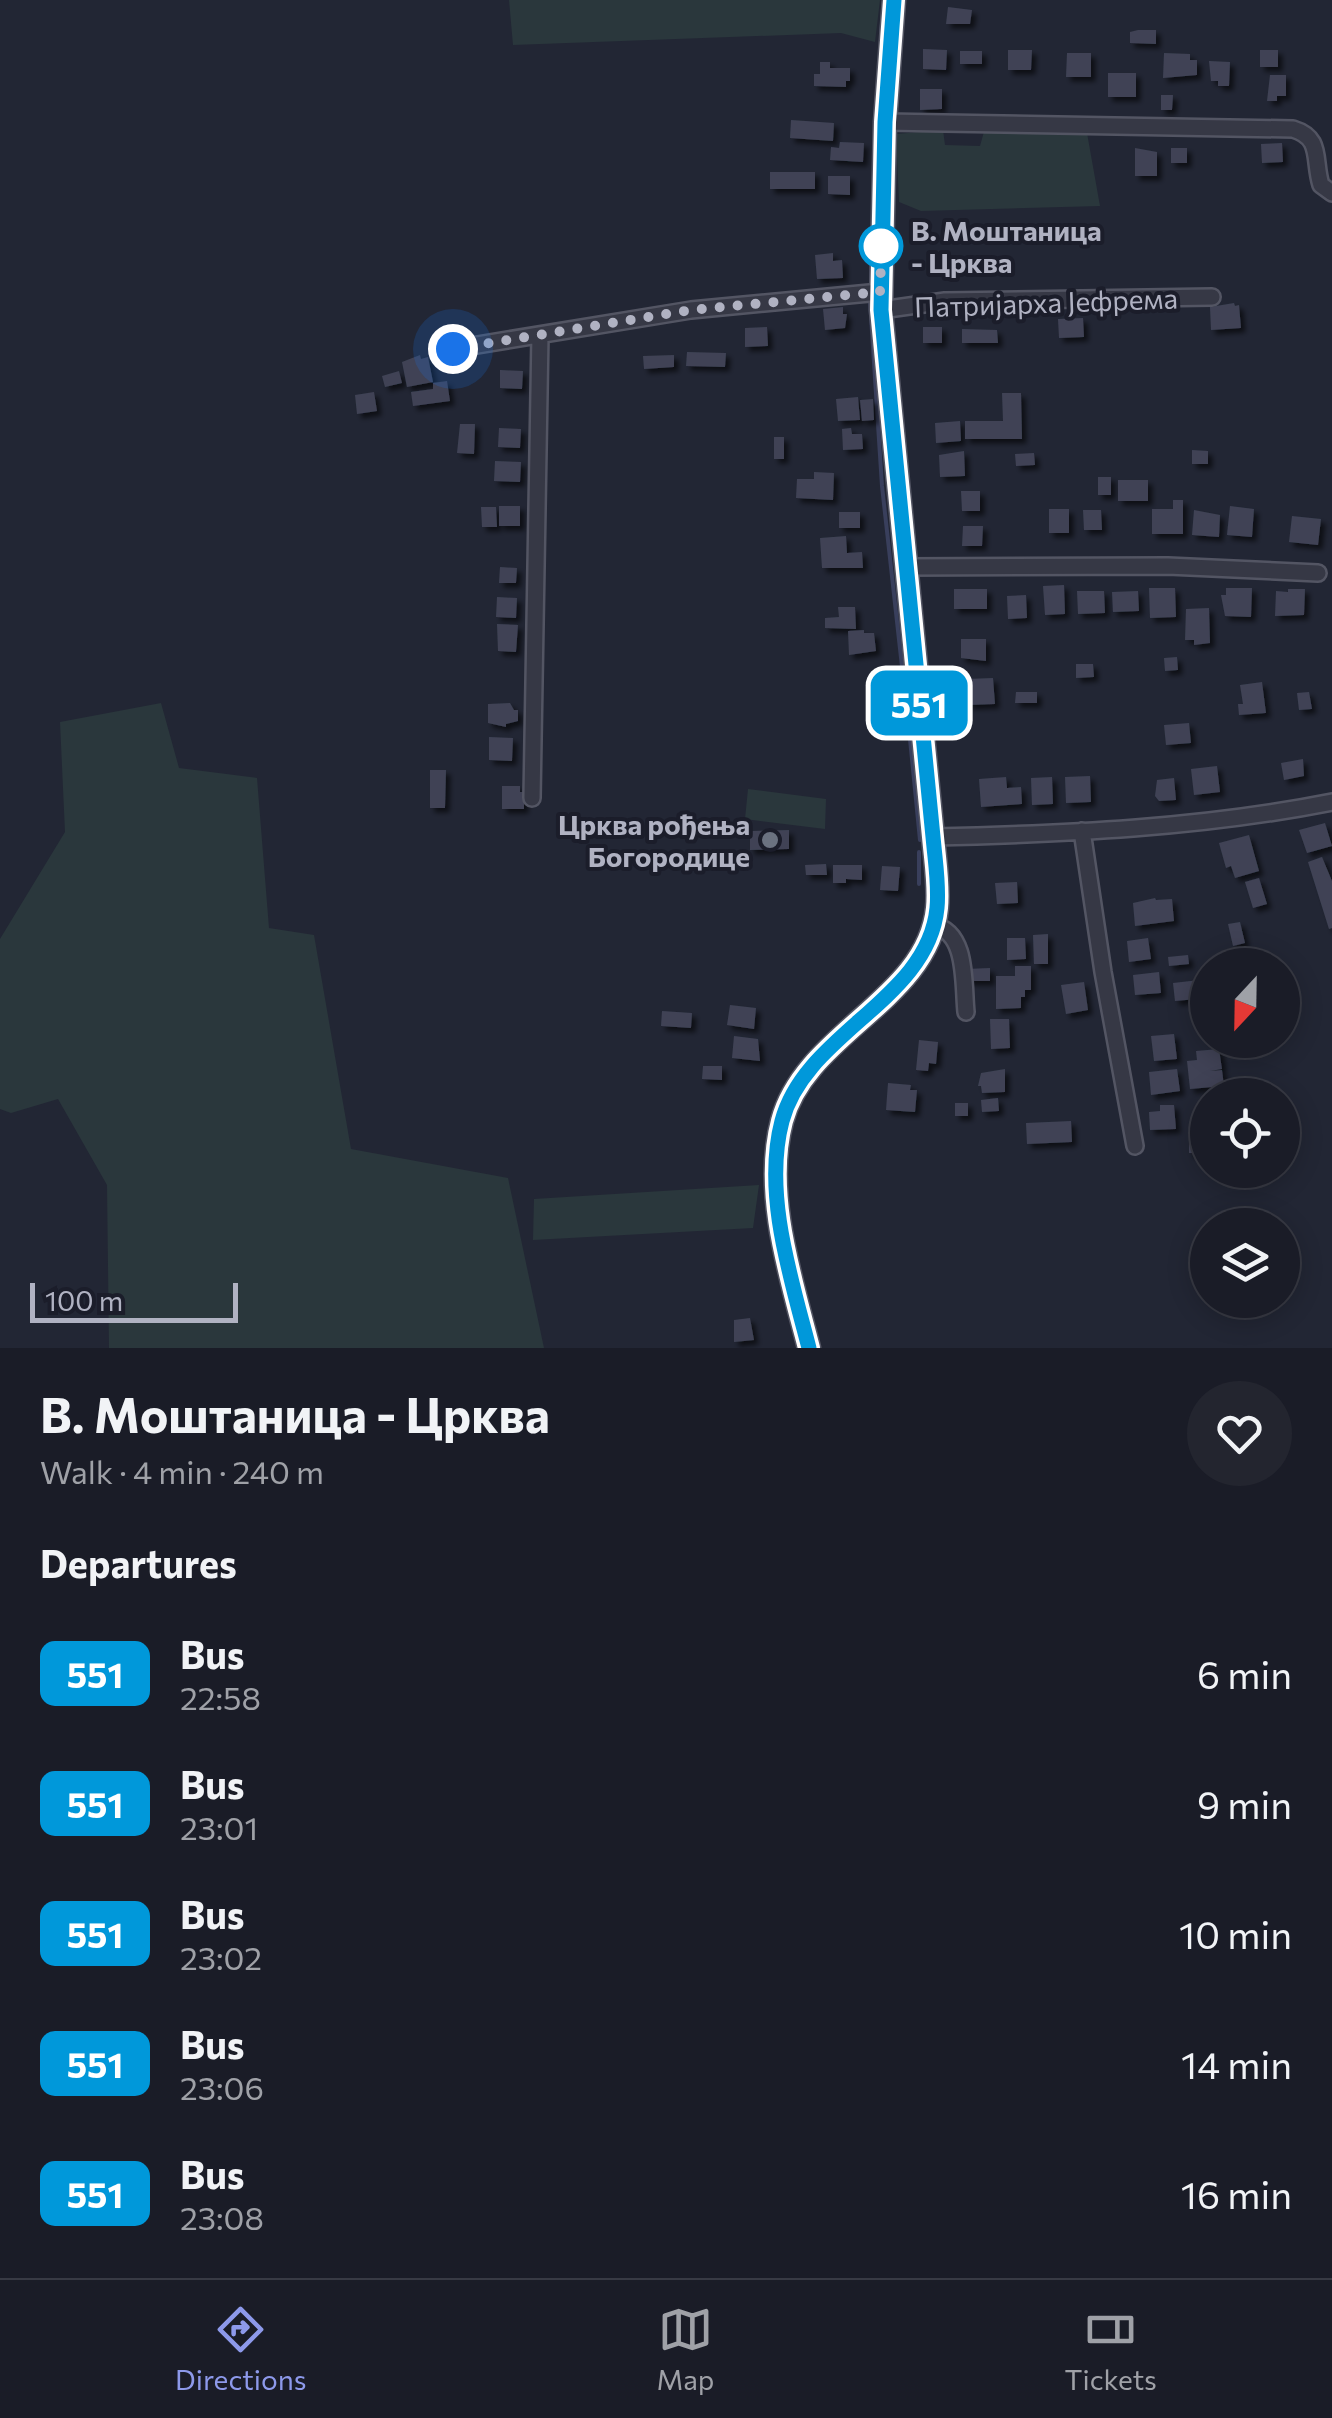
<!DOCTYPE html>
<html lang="en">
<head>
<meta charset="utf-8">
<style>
  :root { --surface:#1a1c27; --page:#23252f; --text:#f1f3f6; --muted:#9fa1a7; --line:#383a44; --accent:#8d99ea }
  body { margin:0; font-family:Commissioner,sans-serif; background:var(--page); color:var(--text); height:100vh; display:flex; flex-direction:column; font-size:38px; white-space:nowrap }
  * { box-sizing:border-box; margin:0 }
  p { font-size:32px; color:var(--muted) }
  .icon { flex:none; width:55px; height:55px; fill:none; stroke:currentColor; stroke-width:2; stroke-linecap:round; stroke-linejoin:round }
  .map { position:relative; height:1348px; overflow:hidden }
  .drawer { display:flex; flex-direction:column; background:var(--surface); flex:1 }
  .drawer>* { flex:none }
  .badge { padding:0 20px; border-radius:15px; font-size:35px; line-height:65px }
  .needle { width:65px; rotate:202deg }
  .fabs { position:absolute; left:1190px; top:948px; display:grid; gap:20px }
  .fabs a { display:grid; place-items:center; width:110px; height:110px; border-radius:50%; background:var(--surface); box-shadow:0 5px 25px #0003,0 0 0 2px var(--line); font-size:50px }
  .scale { position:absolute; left:30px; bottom:25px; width:208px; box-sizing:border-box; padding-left:10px; border:5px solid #b0b2c2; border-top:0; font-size:28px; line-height:35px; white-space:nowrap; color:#b0b2c2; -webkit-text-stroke:8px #1b1d2a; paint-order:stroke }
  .you { position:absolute; width:50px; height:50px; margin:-25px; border:8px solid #fff; border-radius:50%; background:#1a73e8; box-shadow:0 0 0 15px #1a73e833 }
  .map>.badge { position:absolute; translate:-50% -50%; box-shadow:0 0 0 5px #fff }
  h2 { padding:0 40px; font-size:38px; line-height:90px }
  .round { display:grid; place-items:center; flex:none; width:105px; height:105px; border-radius:52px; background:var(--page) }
  .headline { display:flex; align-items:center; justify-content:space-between; height:170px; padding:0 40px }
  h1 { font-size:48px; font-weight:700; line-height:75px }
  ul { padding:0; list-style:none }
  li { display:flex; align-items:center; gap:30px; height:130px; padding:0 40px }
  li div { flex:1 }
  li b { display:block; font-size:38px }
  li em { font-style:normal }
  li .badge { min-width:110px; font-weight:700; text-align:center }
  .dock { display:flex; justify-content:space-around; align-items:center; height:140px; border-top:2px solid var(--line); background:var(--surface); font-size:28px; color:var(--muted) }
  .dock a { display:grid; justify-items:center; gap:5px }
  .dock .current { color:var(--accent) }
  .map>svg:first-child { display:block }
  .green { fill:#2a373c }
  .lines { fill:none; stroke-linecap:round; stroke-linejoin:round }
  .stream { stroke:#393f5c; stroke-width:4 }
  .building { fill:#3f4355; filter:url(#shadow) }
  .minor-casing { stroke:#535563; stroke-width:20 }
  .tertiary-casing { stroke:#535563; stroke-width:25 }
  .minor { stroke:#363845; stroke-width:15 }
  .tertiary { stroke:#363845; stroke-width:20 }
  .line-casing { stroke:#fff; stroke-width:22 }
  .line { stroke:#0098da; stroke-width:15 }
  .walk { stroke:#b0b2c2; stroke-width:10; stroke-dasharray:0 18 }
  .stop-dot { fill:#fff; stroke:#0098da; stroke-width:5 }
  .worship-dot { fill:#6b7280; stroke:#1b1d2a; stroke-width:4 }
  .labels { text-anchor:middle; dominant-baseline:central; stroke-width:8; stroke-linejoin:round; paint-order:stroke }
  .stop-label { font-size:28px; font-weight:bold; fill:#b0b2c2; stroke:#1b1d2a; text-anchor:start }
  .street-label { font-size:28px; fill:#b0b2c2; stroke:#1b1d2a }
  .poi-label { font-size:28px; font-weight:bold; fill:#b0b2c2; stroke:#1b1d2a; text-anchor:end }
</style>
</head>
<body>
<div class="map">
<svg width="1332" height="1348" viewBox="0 0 1332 1348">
  <defs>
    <filter id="shadow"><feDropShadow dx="4.5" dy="4.5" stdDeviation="2.5" flood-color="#0009"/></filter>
  </defs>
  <rect width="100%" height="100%" fill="#222634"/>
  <path class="green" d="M509,0H880L875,42L841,33L513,45Z
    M985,128L1087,133L1100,206L921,211L899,202L896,134L943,130L945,145L980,146Z
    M161,703L179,768L257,778L269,928L314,935L351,1149L508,1178L544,1348H109L107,1185L58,1099L11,1113L0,1109V939L65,832L60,722Z
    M748,789L826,799L825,829L745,819Z
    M759,1185L753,1228L533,1240L534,1199Z"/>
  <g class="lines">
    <path class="stream" d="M881,35L884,0
      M871,281L872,244
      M870,301L882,486L908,721
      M910,739L920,840
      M919,852V884"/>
  </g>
  <path class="building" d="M948,7L972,10L970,24H946Z
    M1138,30H1156V44L1130,43V32Z
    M923,49L947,50L946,70L923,69Z
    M1008,50H1032L1031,70H1008Z
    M1260,50H1278V67H1260Z
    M960,51H982V64H960Z
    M1067,53H1091V77H1066Z
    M1164,53L1190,54V60H1197V75L1163,78Z
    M1209,61L1230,62L1229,86H1218V81H1211Z
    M820,62H830V68H850V81H846V87L814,86V74H820Z
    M1108,73H1136V97H1108Z
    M1270,75H1286V96H1277V101H1267Z
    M920,89H942V109L920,110Z
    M1161,95H1173L1172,110H1161Z
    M791,120L834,123L833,141L790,138Z
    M840,142L864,143L863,162L830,160L831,147L839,148Z
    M1282,143L1283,162L1262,163L1261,144Z
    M1135,148L1157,152V176H1135Z
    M1171,148H1187V163H1171Z
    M770,172H815V189H770Z
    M828,176H850V195L828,194Z
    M833,253V261L842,260L843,278L817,279L815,255Z
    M1234,303L1235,306L1239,305L1241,328L1211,330L1210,307Z
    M843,307V314H847L845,328L825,330L823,309Z
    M1083,318L1084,337L1059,338L1058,319Z
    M767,327L768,346L745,347V328Z
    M923,327H942V343H923Z
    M962,329L997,330L998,343H962Z
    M687,352L726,353L725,367L686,366Z
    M420,355L421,359L428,357L433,382L407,387L402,362Z
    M674,355V367L644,369L643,356Z
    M500,370L523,371L522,389L500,388Z
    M399,371L402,383L385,387L382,376Z
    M447,381L450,401L413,406L411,392L433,389V383Z
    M374,392L377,411L357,414L355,395Z
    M1002,393H1021L1022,439H965V421H1003Z
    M858,397L860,420L838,421L836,399Z
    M873,399L874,420L862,421L860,400Z
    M960,421L961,441L936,443L935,423Z
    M460,424H475L474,454L457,453Z
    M499,428L521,429L520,448L498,447Z
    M851,428L852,434H862L863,449L843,450L842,429Z
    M774,437H784V459H774Z
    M1192,450L1208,451V464H1192Z
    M964,451L965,476L940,477L939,455Z
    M1034,453L1035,465L1016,466L1015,454Z
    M495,461L521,462L520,482L494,481Z
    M814,472L834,473L833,500L796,498L797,479H814Z
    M1098,477H1111V495H1098Z
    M1118,480H1148V501H1118Z
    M961,491H980V511H962Z
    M1173,500H1183V534H1152V509H1173Z
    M499,506H520V526H499Z
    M1230,506L1254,509L1252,537L1227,535Z
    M481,507H496L497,527H482Z
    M1049,509H1069V533H1049Z
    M1083,510H1101L1102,530H1084Z
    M1194,510L1220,515L1219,537L1192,535Z
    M839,512H860V528H839Z
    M1292,516L1321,519L1318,545L1289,542Z
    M963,526H983L982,546H962Z
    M846,536L847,553L862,552L863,568H822L820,538Z
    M500,567L517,568L516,583H499Z
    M1064,585L1065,614L1045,615L1043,586Z
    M1149,588H1175L1176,617L1150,618Z
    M1226,588H1252L1251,617L1225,616L1221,595H1226Z
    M954,589H987V609H954Z
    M1288,589H1305L1304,615L1275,616L1276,591L1288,592Z
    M1077,591H1104L1105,613L1078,614Z
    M1138,591L1139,611L1113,612L1112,592Z
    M1026,595L1027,618L1008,619L1007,596Z
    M497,597L517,598L516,618L496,617Z
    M838,607H855L856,629L825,628V618L839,617Z
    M1209,608L1210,643L1194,645V640H1185L1186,609Z
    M497,624L518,625L516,652L498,651Z
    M864,630V633H874L876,651L849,655L848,631Z
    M961,639H986V661L961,658Z
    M1177,657L1178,670L1165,671L1164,658Z
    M1076,664H1093L1094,677L1076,678Z
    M993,678L995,704L968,705L967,679Z
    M1262,682L1266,713L1239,715L1238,704H1243L1240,685Z
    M874,683L895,685L889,711L877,709L878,700H872Z
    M1016,692H1037V703H1015Z
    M1309,692L1312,709L1299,710L1297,693Z
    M510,703L514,710H518V721L506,724V727L488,723V704Z
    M1189,723L1191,743L1166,745L1164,725Z
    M489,737L513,738L512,761L489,760Z
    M1303,759L1304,776L1284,780L1281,763Z
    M1217,766L1220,792L1194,795L1191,769Z
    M430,770H446L445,808H430Z
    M1090,776L1091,802L1066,803L1065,777Z
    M1006,777L1007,788L1021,787L1022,804L981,807L979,779Z
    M1052,777L1053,804L1032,805L1031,778Z
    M1174,778L1176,800L1159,801L1155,796L1157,780Z
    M502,786H520V792H524V809H502Z
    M1325,823L1332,846L1307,853L1299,830Z
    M789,830V849L750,850V831Z
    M1249,835L1259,871L1235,878L1231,866L1226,868L1219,843Z
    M1322,857L1332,881V928L1329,929L1308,862Z
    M826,864L827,875H806L805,865Z
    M833,865H862V880L846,879V883H833Z
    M882,866L900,867L898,891L880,890Z
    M1259,878L1267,904L1253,908L1245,882Z
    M1017,882L1018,903L997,904L995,883Z
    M1155,898L1156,900L1172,899L1174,921L1135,926L1133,903Z
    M1240,922L1245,943L1233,946L1228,924Z
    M1048,934V964H1034L1033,935Z
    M1007,938H1025L1026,959L1007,960Z
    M1148,938L1151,959L1129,962L1127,941Z
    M1188,955L1189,964L1169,966L1168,957Z
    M1015,966H1031V990H1025V997H1021V1008L996,1009V976H1015Z
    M990,968V981H967L966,969Z
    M1159,972L1161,993L1135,995L1133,975Z
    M1208,979V998L1175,1001L1173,983Z
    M1084,982L1088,1010L1066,1014L1061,985Z
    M730,1005L756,1008L754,1029L727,1025Z
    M662,1011L692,1013L691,1028L661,1026Z
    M990,1019H1009L1010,1048L991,1049Z
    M1174,1034L1177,1059L1154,1061L1151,1036Z
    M734,1036L758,1039L760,1061L732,1058Z
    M919,1040L938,1042L936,1064L929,1063L928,1071L916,1070Z
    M1219,1049L1222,1069L1210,1071L1222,1070L1224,1086L1190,1089L1187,1061L1197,1060L1196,1051Z
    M703,1066H722V1080L702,1079Z
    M1005,1069V1092L982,1093L981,1086H978L981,1073Z
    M1177,1069L1180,1091L1151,1095L1149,1072Z
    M888,1083L911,1085L910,1090H917L915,1112L886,1110Z
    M998,1098L999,1111L982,1112L981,1100Z
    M955,1103H968V1116H955Z
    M1160,1105H1174L1176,1129L1150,1130L1149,1112L1160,1111Z
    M1071,1121L1072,1142L1027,1144L1026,1123Z
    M1189,1131L1208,1132V1153H1189Z
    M750,1318L754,1340L734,1342V1320Z"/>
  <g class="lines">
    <g class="minor-casing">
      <path id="minor" d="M885,122L1293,129C1323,138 1313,160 1321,185L1332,193
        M881,310L945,301L1212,297
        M453,349L691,310L880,292
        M905,567L1168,566L1318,573
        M532,798L540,335
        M1082,831L1103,972L1135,1146
        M933,837C1066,834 1201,828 1332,802
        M933,925C968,932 963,983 966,1012"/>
    </g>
    <g class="tertiary-casing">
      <path id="tertiary" d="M809,1348C791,1278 763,1193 782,1121C805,1033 928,1000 937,908C939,889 936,867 934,847L881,310L885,122L894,0"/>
    </g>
    <use href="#minor" class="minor"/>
    <use href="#tertiary" class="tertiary"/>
  </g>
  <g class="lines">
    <g class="line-casing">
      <path id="line" d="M809,1348C791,1278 763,1193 782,1121C805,1033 928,1000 937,908C939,888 936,867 934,847L881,310L885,122L894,0"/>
    </g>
    <use href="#line" class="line"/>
    <path class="walk" d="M453,349L691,310L880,292L882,233L881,246"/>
  </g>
  <circle class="stop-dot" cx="881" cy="246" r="20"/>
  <circle class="worship-dot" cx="770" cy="840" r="10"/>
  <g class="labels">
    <g class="stop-label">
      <text x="911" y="230">В. Моштаница<tspan x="911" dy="32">- Црква</tspan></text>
    </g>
    <g class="street-label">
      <text transform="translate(1046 302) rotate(-2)">Патријарха Јефрема</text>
    </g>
    <g class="poi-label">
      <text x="750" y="824">Црква рођења<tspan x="750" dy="32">Богородице</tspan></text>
    </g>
  </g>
</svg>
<div class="fabs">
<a><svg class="needle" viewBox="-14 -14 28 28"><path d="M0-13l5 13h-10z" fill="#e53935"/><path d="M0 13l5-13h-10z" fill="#9fa1a7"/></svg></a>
<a><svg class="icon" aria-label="locate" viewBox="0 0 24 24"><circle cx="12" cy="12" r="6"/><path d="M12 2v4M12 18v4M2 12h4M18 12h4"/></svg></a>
<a><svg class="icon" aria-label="layers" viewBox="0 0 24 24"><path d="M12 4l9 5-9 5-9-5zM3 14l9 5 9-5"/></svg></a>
</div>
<div class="scale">100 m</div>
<div class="you" style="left:453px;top:349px"></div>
<b class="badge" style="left:919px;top:703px;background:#0098da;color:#fff">551</b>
</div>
<section class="drawer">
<div class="headline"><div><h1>В. Моштаница - Црква</h1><p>Walk · 4 min · 240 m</p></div><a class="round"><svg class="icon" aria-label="heart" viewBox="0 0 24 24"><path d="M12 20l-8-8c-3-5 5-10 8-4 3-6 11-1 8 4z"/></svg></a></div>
<h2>Departures</h2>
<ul>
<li><span class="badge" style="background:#0098da;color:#fff">551</span><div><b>Bus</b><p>22:58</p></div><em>6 min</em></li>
<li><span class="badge" style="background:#0098da;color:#fff">551</span><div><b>Bus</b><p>23:01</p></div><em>9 min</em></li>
<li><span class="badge" style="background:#0098da;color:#fff">551</span><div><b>Bus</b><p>23:02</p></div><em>10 min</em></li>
<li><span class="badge" style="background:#0098da;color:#fff">551</span><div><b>Bus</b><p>23:06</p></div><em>14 min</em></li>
<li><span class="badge" style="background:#0098da;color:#fff">551</span><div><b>Bus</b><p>23:08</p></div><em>16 min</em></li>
</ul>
</section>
<nav class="dock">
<a class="current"><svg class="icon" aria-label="directions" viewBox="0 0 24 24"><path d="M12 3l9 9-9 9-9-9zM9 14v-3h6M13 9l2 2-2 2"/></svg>Directions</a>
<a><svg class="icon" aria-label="map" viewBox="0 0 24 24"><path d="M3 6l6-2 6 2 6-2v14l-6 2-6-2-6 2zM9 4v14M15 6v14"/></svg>Map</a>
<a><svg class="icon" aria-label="tickets" viewBox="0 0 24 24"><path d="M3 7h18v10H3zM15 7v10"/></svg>Tickets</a>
</nav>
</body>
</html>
